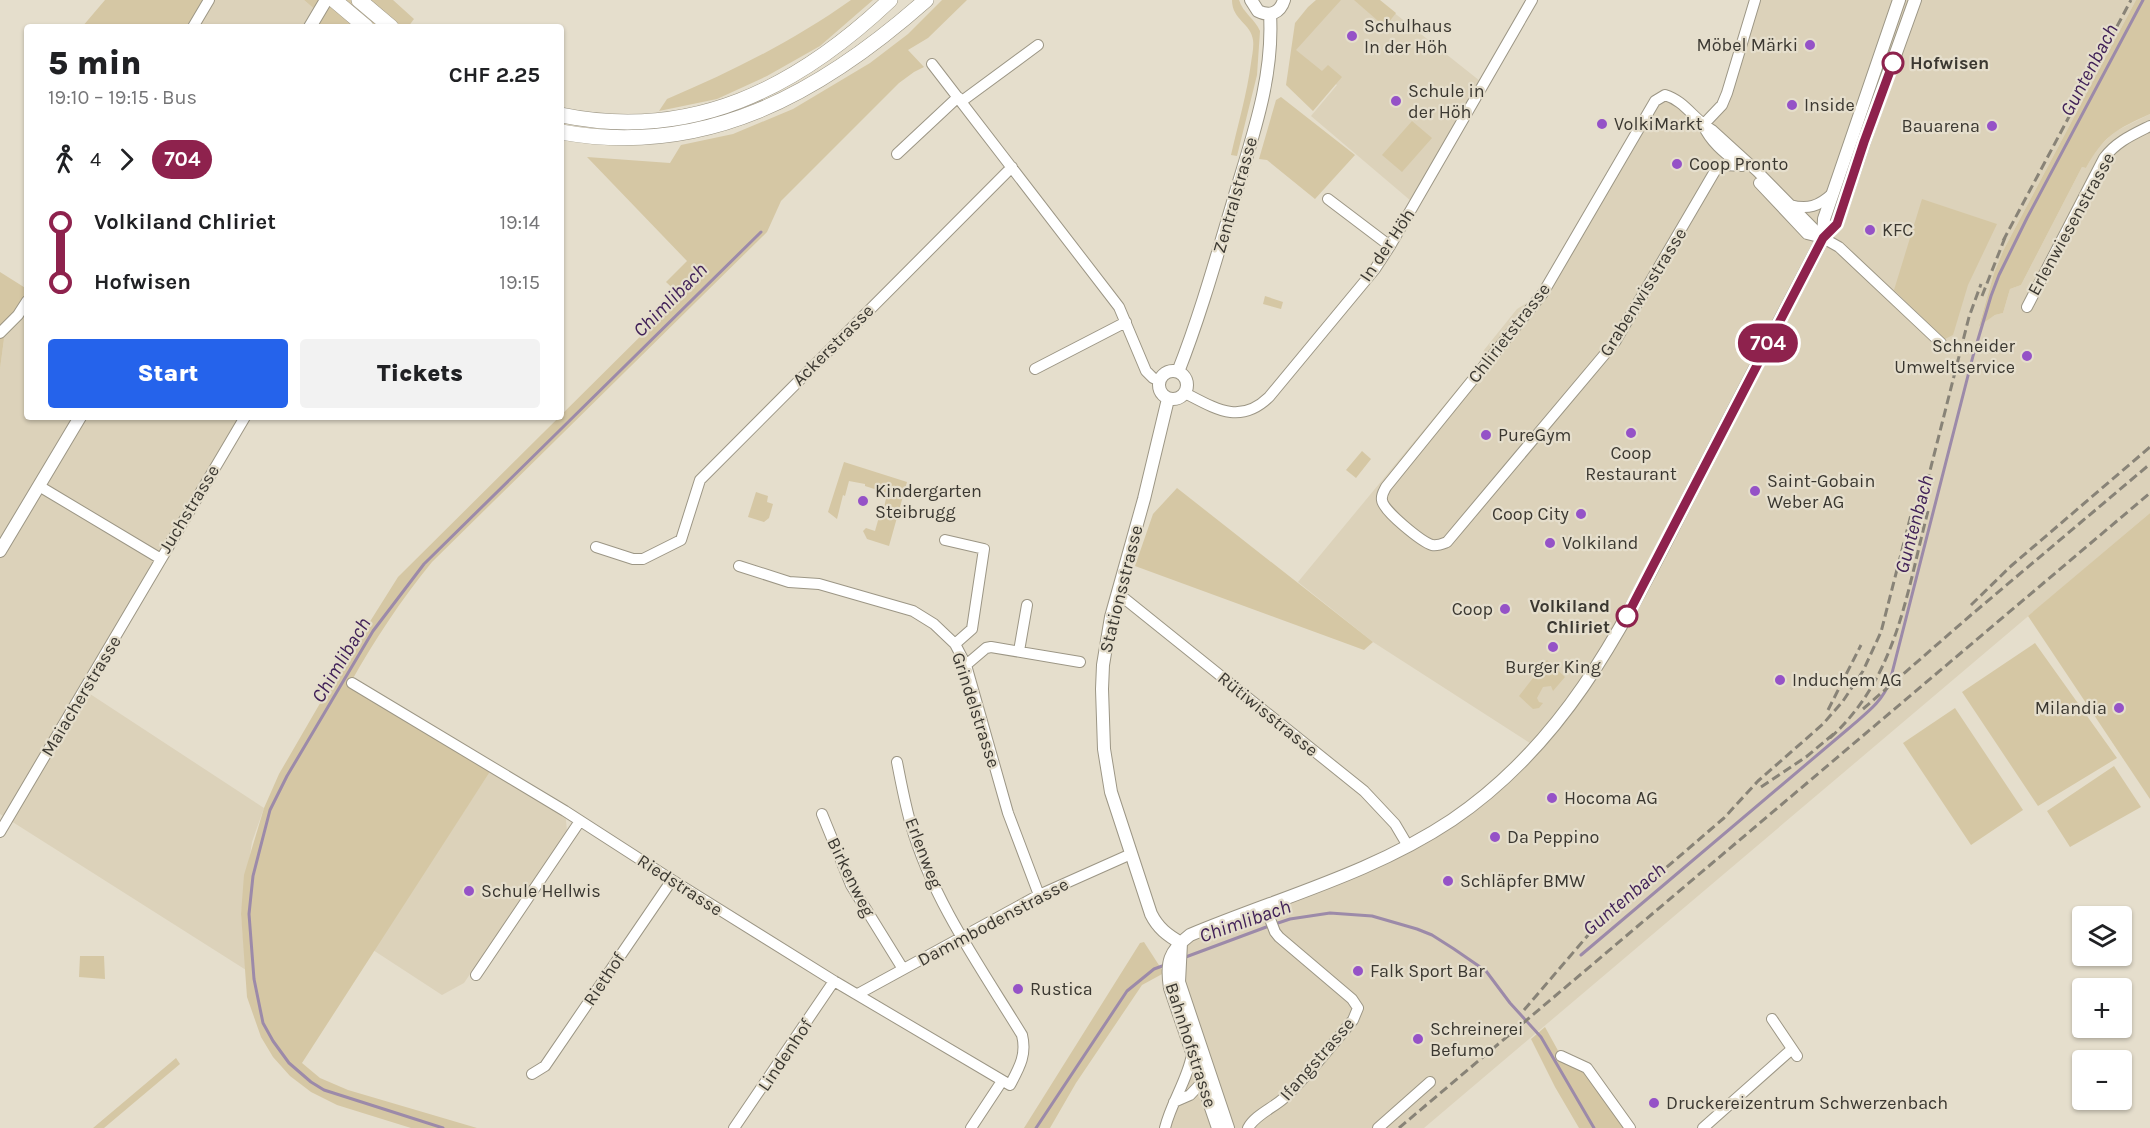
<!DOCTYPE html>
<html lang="en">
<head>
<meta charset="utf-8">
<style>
  :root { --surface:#fff; --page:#f2f2f2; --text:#202124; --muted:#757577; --accent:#2563eb }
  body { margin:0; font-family:Karla,sans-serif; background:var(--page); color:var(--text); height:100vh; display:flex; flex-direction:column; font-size:22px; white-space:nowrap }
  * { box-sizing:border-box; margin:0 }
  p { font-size:20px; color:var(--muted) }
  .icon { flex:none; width:33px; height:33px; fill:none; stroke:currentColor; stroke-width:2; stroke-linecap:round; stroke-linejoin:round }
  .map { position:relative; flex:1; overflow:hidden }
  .side { position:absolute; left:24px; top:24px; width:540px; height:396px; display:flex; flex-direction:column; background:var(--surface); border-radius:6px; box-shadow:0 2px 4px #0004 }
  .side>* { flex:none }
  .badge { padding:0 12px; border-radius:20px; font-size:21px; line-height:39px }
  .buttons { position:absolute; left:2072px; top:906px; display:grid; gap:12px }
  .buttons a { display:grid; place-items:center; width:60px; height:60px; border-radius:6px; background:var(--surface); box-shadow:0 2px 4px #0004; font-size:30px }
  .map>.badge { position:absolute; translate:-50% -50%; box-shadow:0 0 0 3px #fff }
  .legs { display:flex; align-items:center; gap:9px; height:66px; padding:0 24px; font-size:20px }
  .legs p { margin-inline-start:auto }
  .summary { display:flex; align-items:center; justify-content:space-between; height:102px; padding:0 24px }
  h1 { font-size:33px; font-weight:800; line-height:45px }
  .action { display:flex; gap:12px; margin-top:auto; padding:12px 24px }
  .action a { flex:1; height:69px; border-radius:6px; background:var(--accent); color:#fff; font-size:24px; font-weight:800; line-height:69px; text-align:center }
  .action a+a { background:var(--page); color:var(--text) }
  ul { padding:0 24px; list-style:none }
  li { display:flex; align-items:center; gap:21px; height:60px; font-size:22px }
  li i { display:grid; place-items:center; width:9px; height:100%; margin:0 8px; background:currentColor }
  li i::after { content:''; width:15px; height:15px; margin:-8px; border:4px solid; border-radius:50%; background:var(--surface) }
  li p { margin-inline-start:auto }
  li:first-child i { background:linear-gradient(#0000 50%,currentColor 0) }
  li:last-child i { background:linear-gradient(currentColor 50%,#0000 0) }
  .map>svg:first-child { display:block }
  .built { fill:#dcd2ba }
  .green { fill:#d5c7a4 }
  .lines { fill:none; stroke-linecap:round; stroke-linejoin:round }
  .stream { stroke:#9c8aa9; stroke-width:3 }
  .minor-casing { stroke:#9c9685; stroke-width:12 }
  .major-casing { stroke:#9c9685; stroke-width:14 }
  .highway-casing { stroke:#9c9685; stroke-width:16 }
  .minor { stroke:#fff; stroke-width:10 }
  .major { stroke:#fff; stroke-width:12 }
  .highway { stroke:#fff; stroke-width:15 }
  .rail { stroke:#888377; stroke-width:3; stroke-dasharray:9 4.5; stroke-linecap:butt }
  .line-1-casing { stroke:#fff; stroke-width:14 }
  .line-1 { stroke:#8e224d; stroke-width:9 }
  .poi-dot { fill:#9552c7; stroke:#e5decc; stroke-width:2 }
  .stop-1-dot { fill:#fff; stroke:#8e224d; stroke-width:3 }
  .labels { text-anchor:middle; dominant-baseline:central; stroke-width:4.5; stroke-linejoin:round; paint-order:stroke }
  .poi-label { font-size:18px; fill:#3b3831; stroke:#e5decc; text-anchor:start }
  .stop-label { font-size:18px; font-weight:bold; fill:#3b3831; stroke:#e5decc; text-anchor:start }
  .street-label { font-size:18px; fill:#3b3831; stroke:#e5decc }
  .water-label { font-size:20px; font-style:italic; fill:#412158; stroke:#e5decc }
</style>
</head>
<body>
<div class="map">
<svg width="2150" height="1128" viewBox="0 0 2150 1128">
  <rect width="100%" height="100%" fill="#e5decc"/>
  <path class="built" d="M209,0H304L318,12L310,27H193Z
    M1338,0H1378L1480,81L1411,201L1311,116L1337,85L1294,50Z
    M1755,0H2136L2004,249L1994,273L1979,325L1995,315L2003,313L2010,289L2021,285L2082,167L2086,168L2096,149L2116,131L2150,114V513L1424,1128H1159L1166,1106L1186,1070L1187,1063L1181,943L1298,894L1451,820L1536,747L1373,642L1298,582L1479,363L1484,350L1517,309L1543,293L1655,101L1665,95L1703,125L1722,105Z
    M27,301V417H245L84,690L264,808L252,842L241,914L246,970L0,814V369L4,339L3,330Z
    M493,767L565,811L567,831L464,983L442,995L373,950Z"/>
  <path class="green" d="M105,0H209L193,27H82Z
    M304,0H393L414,19L408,27H310L318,12Z
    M851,0H873L820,46L767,76L717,99L659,111L667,99C733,71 793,41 851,0Z
    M942,0H967L928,38L908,50L924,67L914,72L899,83L781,201L767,232L432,562C401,600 375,639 351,682L493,767L302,1063L320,1078L348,1090L477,1128H411L337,1105L311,1092L290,1076L273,1057L261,1037L247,997L241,914L244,875L264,808L279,774L337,674L398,577L681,296L666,282L687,261L587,157L670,163L681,145L733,134L793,109L870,63L908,34Z
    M1232,0H1239C1243,13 1255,19 1260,31L1257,75L1237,156L1231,155C1238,124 1247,94 1251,63C1252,56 1254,47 1253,40C1251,23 1232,20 1232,0Z
    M1316,0H1341L1296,50L1322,71L1328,65L1342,77L1313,111L1286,85L1295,23L1308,7Z
    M1354,0H1380L1396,13L1385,27Z
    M2136,0H2150V114C2117,129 2104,135 2086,168L2082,167L2021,285L2010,289L2003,313L1995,315L1979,326L1994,273L2004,249Z
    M1281,97L1355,155L1315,199L1267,160L1259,159L1276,100Z
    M1412,121L1432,138L1402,172L1382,155Z
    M1922,199L1997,224L1968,285L1953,335L1945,339L1894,290Z
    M0,272L27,289V301L3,330L4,339L0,369Z
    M1265,296L1283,302L1281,309L1263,304Z
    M1362,451L1371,459L1356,478L1346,470Z
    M844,462L907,482L889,546L867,539L863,531L866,528L875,531L879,517L882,518L887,493L865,486V484L849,481L845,496L843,495L837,519L828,512Z
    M1177,488L1373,642L1364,650L1135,566L1153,514Z
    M756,492L768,496L767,502L773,504L769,518L764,522L748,517Z
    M2150,513V799L2028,616Z
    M2035,643L2117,758L2038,806L1962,692Z
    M1547,660L1565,677L1553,691L1551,686L1543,687L1537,698L1539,702L1543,703L1539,708L1533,709L1519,696Z
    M1955,708L2023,810L1971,845L1903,743Z
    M2114,766L2141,807L2070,847L2047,811Z
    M1144,942L1164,973L1142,985L1076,1083L1050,1128H1024L1140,943Z
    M80,956H104L105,979L79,977Z
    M1545,1027L1561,1056L1587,1068L1630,1128H1579L1555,1087L1531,1039Z
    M176,1058L180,1064L104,1128H93Z"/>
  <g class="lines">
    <path class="stream" d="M1275,924L1290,919L1330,913L1372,916L1417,929L1432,935L1454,949L1486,971L1510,1003L1541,1037L1594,1128
      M1581,955L1848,729C1865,714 1882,703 1890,681L1973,356L1991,296L1999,275L2027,218L2143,0
      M1183,958L1269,926
      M443,1128L324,1090L311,1082L289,1063L273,1041L263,1023L254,979L249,914L253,876L270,810L287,776L373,631L424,564L761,232
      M1036,1128L1127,991L1154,969L1165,965"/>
    <g class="minor-casing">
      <path id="minor" d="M193,27L209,0
        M932,64L1119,307L1146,371L1153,378L1160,381
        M962,101L1038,45
        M1703,125C1711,143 1726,154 1741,166
        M1703,125L1722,105L1727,93L1755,0
        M897,154L958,97
        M1742,166L1725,165L1715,171L1615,342L1447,542C1442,544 1438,546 1432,545C1422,542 1383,511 1382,500C1381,495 1384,491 1386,487L1543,293L1655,101L1665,95C1685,101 1694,120 1712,130L1757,171L1823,238
        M1759,183L1807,234L1823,238L1839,247L1941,343
        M1328,199L1390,246
        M1790,205C1808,210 1819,206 1832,194
        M2027,307L2104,158C2116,142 2132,135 2150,126
        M0,333L18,315L27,301
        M1035,369L1126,322
        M1185,393C1216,409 1240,425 1269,397L1375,269L1390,246L1532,0
        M39,486L161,559
        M945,540L984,549L972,629L955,644
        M596,547L633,559H643L681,540L700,480L1012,167
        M739,566L789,582L819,584L913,611L934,624L955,644L966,665L1008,813L1039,895
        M1117,595L1125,599L1364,791L1395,824L1408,846
        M1019,651L1027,605
        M966,665L986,648L991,647L1080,662
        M352,683L565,811L672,880L834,981L1010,1085C1019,1068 1027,1055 1022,1035C981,968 933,901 911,825C905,804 901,783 897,762
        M822,814L851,885L903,969
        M0,832L245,417
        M476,975L580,821
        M858,994L1039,895L1131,854
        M1772,1019L1797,1056
        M1561,1056L1587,1068L1630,1128
        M532,1074L545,1066L672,880
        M1174,1102L1190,1095L1207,1077
        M734,1128L834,981
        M971,1128L1002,1081
        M1165,1128C1171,1103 1187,1081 1192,1055
        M1248,1128C1255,1115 1273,1108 1284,1098C1309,1075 1331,1046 1353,1020L1358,1008L1352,999L1279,937L1275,932L1265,906
        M1378,1128L1430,1082
        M1703,1128L1792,1049"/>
    </g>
    <g class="major-casing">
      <path id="major" d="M1251,0L1258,11C1270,17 1280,13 1284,0
        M310,27L326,0
        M1823,238L1824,219L1899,0
        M1159 385a14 14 0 1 1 28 0a14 14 0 1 1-28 0Z
        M1178,372C1200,316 1216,259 1233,202C1251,140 1274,80 1270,14
        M1168,399L1144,499L1111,617L1103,665L1102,689L1104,749L1111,792L1151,914C1158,928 1167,935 1181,943
        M0,551L80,417
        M1181,943L1179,982L1228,1128
        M1218,1128L1170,988C1166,963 1169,951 1190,935C1278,898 1371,874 1452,820C1577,735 1631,608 1698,479C1739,399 1781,318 1823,238L1837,223L1864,142L1915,0"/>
    </g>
    <g class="highway-casing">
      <path id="highway" d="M334,0L366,27
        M359,0L391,27
        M561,115C692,142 797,88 890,0
        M561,132C706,158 821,93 926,0"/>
    </g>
    <use href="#minor" class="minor"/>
    <use href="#major" class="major"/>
    <use href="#highway" class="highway"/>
    <path class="rail" d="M2003,241L2131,0
      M1982,296L2006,235
      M1917,522L1969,317L1981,284
      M1971,605L2011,566L2150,447
      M1863,709L1971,615L2150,464
      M1828,710L1861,645
      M1830,738C1897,677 1906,595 1928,511
      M1761,787L1806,757L1836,732
      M1524,1010L1589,934L1724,818L1758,781L1823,724L1843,701L1863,671L1881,632L1912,511
      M1399,1128L2150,493"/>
  </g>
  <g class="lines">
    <g class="line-1-casing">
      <path id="line-1" d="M1627,616L1823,238L1837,224L1864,142L1893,63"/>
    </g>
    <use href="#line-1" class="line-1"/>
  </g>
  <g class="poi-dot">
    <circle cx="1352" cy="36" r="6"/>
    <circle cx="1810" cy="45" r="6"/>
    <circle cx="1396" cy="101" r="6"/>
    <circle cx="1792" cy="105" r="6"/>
    <circle cx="1602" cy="124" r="6"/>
    <circle cx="1992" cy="126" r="6"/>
    <circle cx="1677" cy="164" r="6"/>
    <circle cx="1870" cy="230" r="6"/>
    <circle cx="2027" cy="356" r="6"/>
    <circle cx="1631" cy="433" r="6"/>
    <circle cx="1486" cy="435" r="6"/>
    <circle cx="1755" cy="491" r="6"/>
    <circle cx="863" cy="501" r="6"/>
    <circle cx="1581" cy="514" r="6"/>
    <circle cx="1550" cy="543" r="6"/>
    <circle cx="1505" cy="609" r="6"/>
    <circle cx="1553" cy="647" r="6"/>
    <circle cx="1780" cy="680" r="6"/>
    <circle cx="2119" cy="708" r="6"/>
    <circle cx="1552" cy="798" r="6"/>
    <circle cx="1495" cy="837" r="6"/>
    <circle cx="1448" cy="881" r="6"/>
    <circle cx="469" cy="891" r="6"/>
    <circle cx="1358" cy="971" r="6"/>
    <circle cx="1018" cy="989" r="6"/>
    <circle cx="1418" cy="1039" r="6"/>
    <circle cx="1654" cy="1103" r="6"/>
  </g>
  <g class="stop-1-dot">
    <circle cx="1893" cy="63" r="10"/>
    <circle cx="1627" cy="616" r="10"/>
  </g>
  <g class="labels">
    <g class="poi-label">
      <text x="1364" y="26">Schulhaus<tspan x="1364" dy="21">In der Höh</tspan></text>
      <text x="1798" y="45" text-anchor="end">Möbel Märki</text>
      <text x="1408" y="91">Schule in<tspan x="1408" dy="21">der Höh</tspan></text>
      <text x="1804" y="105">Inside</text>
      <text x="1614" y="124">VolkiMarkt</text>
      <text x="1980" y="126" text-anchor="end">Bauarena</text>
      <text x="1689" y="164">Coop Pronto</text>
      <text x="1882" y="230">KFC</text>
      <text x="2015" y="346" text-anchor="end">Schneider<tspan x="2015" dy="21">Umweltservice</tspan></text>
      <text x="1498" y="435">PureGym</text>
      <text x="1631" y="453" text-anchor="middle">Coop<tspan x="1631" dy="21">Restaurant</tspan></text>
      <text x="1767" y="481">Saint-Gobain<tspan x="1767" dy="21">Weber AG</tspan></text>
      <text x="875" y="491">Kindergarten<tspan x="875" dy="21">Steibrugg</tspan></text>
      <text x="1569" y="514" text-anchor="end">Coop City</text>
      <text x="1562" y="543">Volkiland</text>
      <text x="1493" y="609" text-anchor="end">Coop</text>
      <text x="1553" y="667" text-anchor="middle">Burger King</text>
      <text x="1792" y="680">Induchem AG</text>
      <text x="2107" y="708" text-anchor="end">Milandia</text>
      <text x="1564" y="798">Hocoma AG</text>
      <text x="1507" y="837">Da Peppino</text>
      <text x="1460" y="881">Schläpfer BMW</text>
      <text x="481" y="891">Schule Hellwis</text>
      <text x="1370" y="971">Falk Sport Bar</text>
      <text x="1030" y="989">Rustica</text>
      <text x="1430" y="1029">Schreinerei<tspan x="1430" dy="21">Befumo</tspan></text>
      <text x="1666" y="1103">Druckereizentrum Schwerzenbach</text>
    </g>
    <g class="stop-label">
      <text x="1910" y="63">Hofwisen</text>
      <text x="1610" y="606" text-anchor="end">Volkiland<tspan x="1610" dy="21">Chliriet</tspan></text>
    </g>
    <g class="street-label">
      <text transform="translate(1235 195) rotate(-74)">Zentralstrasse</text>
      <text transform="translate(2071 224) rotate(-61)">Erlenwiesenstrasse</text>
      <text transform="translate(1387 245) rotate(-56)">In der Höh</text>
      <text transform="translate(1643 292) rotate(-58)">Grabenwisstrasse</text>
      <text transform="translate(1509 333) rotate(-52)">Chlirietstrasse</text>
      <text transform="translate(833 345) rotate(-45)">Ackerstrasse</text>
      <text transform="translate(189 509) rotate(-59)">Juchstrasse</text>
      <text transform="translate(1121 589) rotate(-76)">Stationsstrasse</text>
      <text transform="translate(81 696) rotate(-59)">Maiacherstrasse</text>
      <text transform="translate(976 710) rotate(72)">Grindelstrasse</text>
      <text transform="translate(1268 714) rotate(39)">Rütiwisstrasse</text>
      <text transform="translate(924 853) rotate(69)">Erlenweg</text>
      <text transform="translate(851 877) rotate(64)">Birkenweg</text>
      <text transform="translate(680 885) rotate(33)">Riedstrasse</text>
      <text transform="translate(993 922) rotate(-28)">Dammbodenstrasse</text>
      <text transform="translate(604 979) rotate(-56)">Riethof</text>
      <text transform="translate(1191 1045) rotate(72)">Bahnhofstrasse</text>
      <text transform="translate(785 1055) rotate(-56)">Lindenhof</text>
      <text transform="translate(1317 1059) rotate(-49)">Ifangstrasse</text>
    </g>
    <g class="water-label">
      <text transform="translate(2089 70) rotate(-62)">Guntenbach</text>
      <text transform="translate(670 300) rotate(-45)">Chimlibach</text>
      <text transform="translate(1914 524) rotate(-75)">Guntenbach</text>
      <text transform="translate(341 660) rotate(-59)">Chimlibach</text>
      <text transform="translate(1624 899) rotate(-40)">Guntenbach</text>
      <text transform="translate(1245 921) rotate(-19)">Chimlibach</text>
    </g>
  </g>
</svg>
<div class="buttons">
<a><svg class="icon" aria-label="layers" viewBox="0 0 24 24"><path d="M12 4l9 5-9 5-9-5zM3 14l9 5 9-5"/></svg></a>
<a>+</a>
<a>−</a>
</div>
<b class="badge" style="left:1768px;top:343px;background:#8e224d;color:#fff">704</b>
<section class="side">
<div class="summary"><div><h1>5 min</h1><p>19:10 – 19:15 · Bus</p></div><b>CHF 2.25</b></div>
<div class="legs"><svg class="icon" aria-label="walk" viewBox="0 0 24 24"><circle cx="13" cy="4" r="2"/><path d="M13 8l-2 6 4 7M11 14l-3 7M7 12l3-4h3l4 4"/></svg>4<svg class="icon" aria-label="forward" viewBox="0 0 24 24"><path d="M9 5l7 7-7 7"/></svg><b class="badge" style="background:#8e224d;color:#fff">704</b></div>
<ul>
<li><i style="color:#8e224d"></i><b>Volkiland Chliriet</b><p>19:14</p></li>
<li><i style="color:#8e224d"></i><b>Hofwisen</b><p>19:15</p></li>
</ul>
<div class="action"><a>Start</a><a>Tickets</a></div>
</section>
</div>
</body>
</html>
